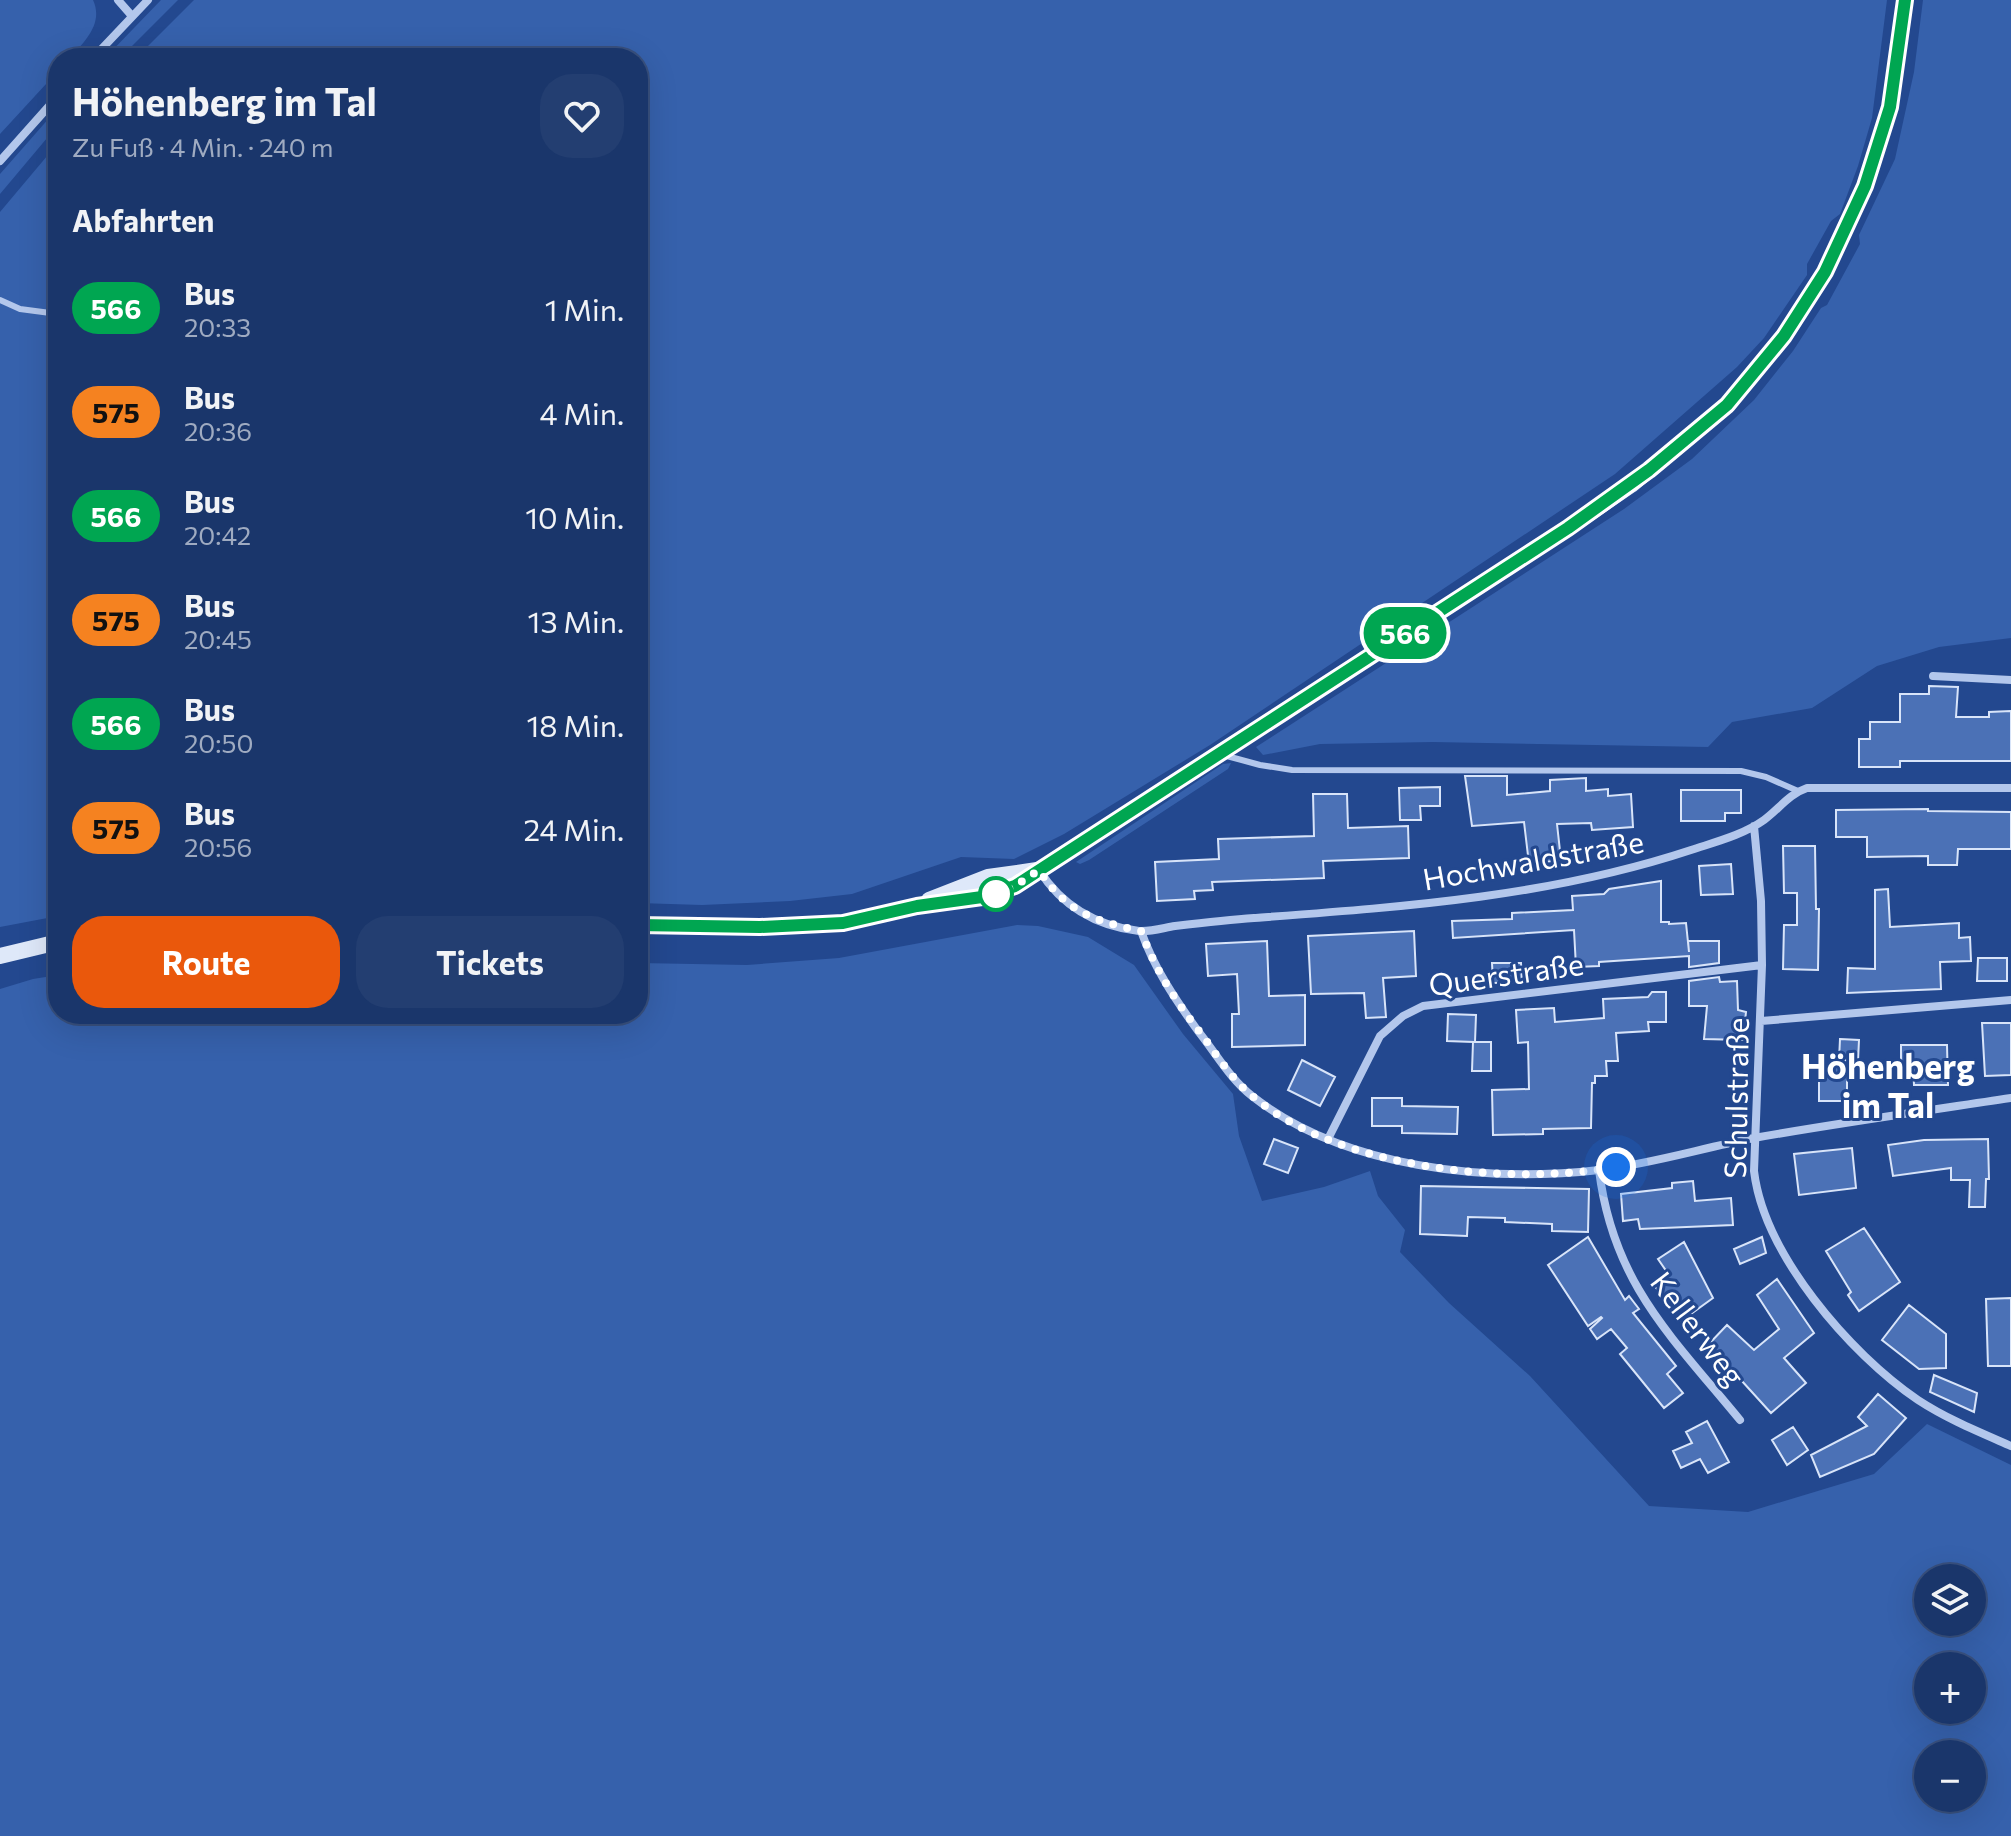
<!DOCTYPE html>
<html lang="de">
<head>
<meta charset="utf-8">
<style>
  :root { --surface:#1a366b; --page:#233e71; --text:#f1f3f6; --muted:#9fabc1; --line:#38507e; --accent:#ea580c }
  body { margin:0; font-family:Commissioner,sans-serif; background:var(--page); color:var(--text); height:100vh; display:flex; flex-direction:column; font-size:30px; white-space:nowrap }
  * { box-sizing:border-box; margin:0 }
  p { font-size:26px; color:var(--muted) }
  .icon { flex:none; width:44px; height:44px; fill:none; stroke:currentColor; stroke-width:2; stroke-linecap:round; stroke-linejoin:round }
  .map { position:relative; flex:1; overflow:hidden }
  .drawer { position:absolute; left:48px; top:48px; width:600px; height:976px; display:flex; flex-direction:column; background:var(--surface); border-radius:32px; box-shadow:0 8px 32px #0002,0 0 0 2px var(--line) }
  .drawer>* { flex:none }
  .badge { padding:0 16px; border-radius:26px; font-size:28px; line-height:52px }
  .controls { position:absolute; left:1914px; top:1564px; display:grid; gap:16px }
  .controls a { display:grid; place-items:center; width:72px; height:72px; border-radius:50%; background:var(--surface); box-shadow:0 8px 32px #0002,0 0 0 2px var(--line); font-size:40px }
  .you { position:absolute; width:40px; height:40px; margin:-20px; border:6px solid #fff; border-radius:50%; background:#1a73e8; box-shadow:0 0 0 12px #1a73e833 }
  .map>.badge { position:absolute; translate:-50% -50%; box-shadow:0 0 0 4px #fff }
  h2 { padding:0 24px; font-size:30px; line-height:72px }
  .round { display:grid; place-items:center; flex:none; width:84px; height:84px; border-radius:32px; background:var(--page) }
  .summary { display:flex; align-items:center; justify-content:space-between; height:136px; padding:0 24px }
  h1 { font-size:38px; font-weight:700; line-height:60px }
  .primary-button { display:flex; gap:16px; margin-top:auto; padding:16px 24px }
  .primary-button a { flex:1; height:92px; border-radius:32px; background:var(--accent); color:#fff; font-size:32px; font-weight:700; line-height:92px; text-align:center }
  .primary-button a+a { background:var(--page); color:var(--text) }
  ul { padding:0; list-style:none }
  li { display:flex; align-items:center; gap:24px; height:104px; padding:0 24px }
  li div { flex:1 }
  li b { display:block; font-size:30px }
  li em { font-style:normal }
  li .badge { min-width:88px; font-weight:700; text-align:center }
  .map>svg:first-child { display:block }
  .green { fill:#3661ac; fill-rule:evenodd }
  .building { fill:#4b71b6; stroke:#d8e4f9; stroke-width:2 }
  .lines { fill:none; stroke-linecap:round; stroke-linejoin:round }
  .service { stroke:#b3c7ec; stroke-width:6 }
  .minor { stroke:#b3c7ec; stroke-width:8 }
  .secondary { stroke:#dee8f9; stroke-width:16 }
  .line-casing { stroke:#fff; stroke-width:18 }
  .line { stroke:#00a651; stroke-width:12 }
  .walk { stroke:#fff; stroke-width:8; stroke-dasharray:0 14.4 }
  .stop-dot { fill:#fff; stroke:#00a651; stroke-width:4 }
  .labels { text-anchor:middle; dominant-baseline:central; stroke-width:6; stroke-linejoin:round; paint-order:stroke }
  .street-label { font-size:30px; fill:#fff; stroke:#23488f }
  .quarter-label { font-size:34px; font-weight:bold; fill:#fff; stroke:#23488f }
</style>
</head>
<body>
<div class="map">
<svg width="2011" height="1836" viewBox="0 0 2011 1836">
  <rect width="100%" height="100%" fill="#23488f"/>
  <path class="green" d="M0,0H93C104,24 84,42 70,58H58V71L0,134Z
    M161,0H178L120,58H105Z
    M194,0H1887L1872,118L1858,166L1840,214L1831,221L1807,264V275L1764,338L1737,367L1615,474L1210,745L1064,834L1014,859L961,857L852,894L790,901L702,905L638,903V58H136Z
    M1923,0H2011V638L1939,647L1877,666L1812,708L1732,722L1708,747L1433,742L1320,744L1263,755L1256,747L1624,509L1692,459L1754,400L1793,351L1821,308L1827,305L1860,244L1859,235L1895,159L1914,72Z
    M58,108V125L0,194V174Z
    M58,143V916L0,927V212Z
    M1231,763L1228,769L1089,860L1080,864L1076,862L1223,764Z
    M1017,925L1038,926L1088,937L1134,965L1183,1034L1233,1094L1239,1136L1262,1201L1324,1187L1370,1171L1378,1196L1405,1230L1400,1252L1449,1303L1530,1376L1649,1506L1748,1512L1874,1474L1927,1424L2011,1465V1836H0V989L33,979L58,975V1014H638V963L747,965L839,958ZM1928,1578H1972V1622H1928ZM1928,1666H1972V1710H1928ZM1928,1754H1972V1798H1928Z"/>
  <path class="building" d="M1929,686L1958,687L1956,717H1989V712L2011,711V761H1900V767H1859V739H1870V722H1900V694H1929Z
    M1465,776H1507V795L1550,791V780L1586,778V791L1608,789V796L1631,794L1633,827L1592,830L1591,823L1557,824L1561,860L1529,864L1524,822L1472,826Z
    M1440,787V806H1420L1421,820H1400L1399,788Z
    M1681,790H1741V813H1725V821H1681Z
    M1313,794H1347L1348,828L1408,826L1409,858L1323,861L1324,878L1212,882L1213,890L1194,891L1195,899L1157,901L1155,862L1219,859L1218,839L1314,836Z
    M1928,809V811L2011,812V849H1958L1957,865H1928V856L1867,857V837H1836V810Z
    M1783,846H1815L1816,909H1819L1818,970L1783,969L1784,925H1797V893H1784Z
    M1731,864L1733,894L1701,895L1699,866Z
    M1661,881V922H1669V924L1686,923L1689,952L1688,941H1719V963L1689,967V956L1599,962V966L1576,967L1574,930L1453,938L1452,921L1512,919V913L1573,910L1572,896L1604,894L1609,889Z
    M1888,889L1890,927L1959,923V938L1970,937L1971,961L1940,962L1941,989L1847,993L1848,968L1875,969V890Z
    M1414,931L1416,976L1383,978L1386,1017L1366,1018L1364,993L1311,994L1308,936Z
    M1267,941L1269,996L1305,995V1045L1232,1047V1014H1239L1237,974L1208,976L1206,944Z
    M1978,958H2007V981H1977Z
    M1492,963H1521L1522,982L1493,983Z
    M1719,977L1720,982L1737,981L1738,1010L1746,1012L1743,1040L1704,1039L1707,1006H1689V981Z
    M1652,992H1666V1022H1648L1649,1031L1616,1033L1618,1061H1606L1607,1076H1595V1083H1592L1591,1128L1543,1129V1134L1493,1135L1492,1090L1529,1089L1528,1042L1518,1043L1516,1010L1554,1008L1555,1022L1604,1018L1603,999L1648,997Z
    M1448,1014L1476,1015L1475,1042H1491V1071H1472L1473,1042L1447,1041Z
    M1982,1023H2011V1075L1985,1076Z
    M1840,1039L1859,1040L1858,1061L1839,1060Z
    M1901,1045H1947L1948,1085H1914L1913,1065H1901Z
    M1302,1060L1335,1077L1320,1106L1288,1090Z
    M1819,1067H1847V1101H1819Z
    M1372,1098H1402V1106L1458,1107L1457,1134L1402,1133V1126H1372Z
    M1274,1139L1298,1148L1288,1173L1264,1164Z
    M1988,1139L1989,1179H1986L1985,1207H1969L1970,1180H1951V1168L1893,1176L1888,1145L1924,1140Z
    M1852,1148L1856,1188L1799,1195L1794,1154Z
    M1693,1181L1695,1201L1731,1198L1733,1225L1640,1229L1638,1219L1623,1221L1621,1194L1672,1188V1183Z
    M1421,1186L1589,1189L1588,1232L1552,1231V1224L1505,1222V1218L1468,1217L1467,1236L1420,1234Z
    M1864,1228L1900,1282L1859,1311L1848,1295L1851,1292L1826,1251Z
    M1588,1237L1625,1300L1629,1296L1639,1309L1633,1313L1676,1366L1667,1374L1683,1393L1664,1408L1620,1354L1627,1348L1611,1329L1597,1339L1590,1329L1602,1318L1601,1317L1588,1326L1548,1265Z
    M1762,1237L1766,1253L1740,1264L1734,1249Z
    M1684,1242L1713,1298L1681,1321L1654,1285L1669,1275L1658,1259Z
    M1777,1279L1814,1333L1784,1358L1806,1383L1771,1413L1741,1380L1707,1346L1727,1325L1754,1350L1779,1329L1757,1295Z
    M2011,1298V1366H1988L1986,1299Z
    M1909,1305L1946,1334V1368L1919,1369L1882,1340Z
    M1934,1375L1977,1393L1974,1412L1930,1392Z
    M1878,1394L1906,1418L1874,1454L1820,1477L1811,1455L1867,1426L1858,1417Z
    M1707,1421L1729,1462L1708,1473L1700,1459L1681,1468L1673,1451L1692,1443L1686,1432Z
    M1793,1427L1808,1450L1787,1465L1772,1440Z"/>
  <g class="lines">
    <path class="service" d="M0,300L20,309L58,314
      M1223,755L1260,765L1292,770L1741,771L1766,777L1798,791"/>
    <path class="minor" d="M118,0L132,16
      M93,58L148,0
      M0,161L58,96
      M1933,676L2011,680
      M1754,826L1761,901L1762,965L1754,1171C1764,1254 1849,1353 1918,1400C1947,1419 1979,1432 2011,1446
      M1039,870C1062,906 1096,926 1139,931C1150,932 1163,928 1175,926C1201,923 1227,920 1254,918C1402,907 1549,897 1691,850C1715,842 1743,835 1764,820C1779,809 1789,794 1807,788H2011
      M1141,931C1154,968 1175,999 1198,1031C1215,1052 1230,1079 1252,1096C1344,1168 1486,1183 1599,1170C1651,1164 1702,1148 1754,1138C1839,1123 1925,1111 2011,1098
      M1761,1021L2011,1000
      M1328,1139L1380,1036L1403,1016L1423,1006L1762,965
      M1599,1170C1613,1283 1671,1336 1740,1420"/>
    <path class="secondary" d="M929,900L988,877L1037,870
      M638,925L760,927L843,923L917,906L982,897L1015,886L1568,528L1631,485L1727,405L1784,336L1825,272L1865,186L1890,107L1905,0
      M0,956L58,942"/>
  </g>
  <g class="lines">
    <g class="line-casing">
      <path id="line" d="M638,925L760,927L843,923L917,906L982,897L1015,886L1568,528L1649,470L1727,405L1784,336L1825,272L1865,186L1890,107L1905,0"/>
    </g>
    <use href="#line" class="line"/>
    <path class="walk" d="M996,894L1015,886L1039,870C1066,912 1094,921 1141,931C1155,969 1175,1000 1199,1031C1215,1052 1229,1076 1249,1093C1334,1169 1508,1186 1616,1167"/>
  </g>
  <circle class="stop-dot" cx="996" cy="894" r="16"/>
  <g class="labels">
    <g class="street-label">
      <text transform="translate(1533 859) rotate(-10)">Hochwaldstraße</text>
      <text transform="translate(1506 973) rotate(-8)">Querstraße</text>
      <text transform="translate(1735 1098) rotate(-89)">Schulstraße</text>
      <text transform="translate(1699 1328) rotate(53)">Kellerweg</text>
    </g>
    <g class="quarter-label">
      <text x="1888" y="1065">Höhenberg<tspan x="1888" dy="39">im Tal</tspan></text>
    </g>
  </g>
</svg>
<div class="controls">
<a><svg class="icon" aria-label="layers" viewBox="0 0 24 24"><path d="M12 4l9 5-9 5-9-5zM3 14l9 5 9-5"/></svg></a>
<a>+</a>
<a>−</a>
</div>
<div class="you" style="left:1616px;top:1167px"></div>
<b class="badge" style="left:1405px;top:633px;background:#00a651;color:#fff">566</b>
<section class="drawer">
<div class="summary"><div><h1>Höhenberg im Tal</h1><p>Zu Fuß · 4 Min. · 240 m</p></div><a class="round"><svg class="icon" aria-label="heart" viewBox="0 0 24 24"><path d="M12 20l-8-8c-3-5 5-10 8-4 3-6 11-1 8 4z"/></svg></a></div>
<h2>Abfahrten</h2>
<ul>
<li><span class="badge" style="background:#00a651;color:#fff">566</span><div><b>Bus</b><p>20:33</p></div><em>1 Min.</em></li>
<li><span class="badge" style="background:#f58220;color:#111">575</span><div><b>Bus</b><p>20:36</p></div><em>4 Min.</em></li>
<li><span class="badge" style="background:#00a651;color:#fff">566</span><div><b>Bus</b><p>20:42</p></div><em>10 Min.</em></li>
<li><span class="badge" style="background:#f58220;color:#111">575</span><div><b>Bus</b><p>20:45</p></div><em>13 Min.</em></li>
<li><span class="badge" style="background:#00a651;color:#fff">566</span><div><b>Bus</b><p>20:50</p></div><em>18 Min.</em></li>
<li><span class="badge" style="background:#f58220;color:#111">575</span><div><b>Bus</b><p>20:56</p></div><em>24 Min.</em></li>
</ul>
<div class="primary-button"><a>Route</a><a>Tickets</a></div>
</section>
</div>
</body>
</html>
